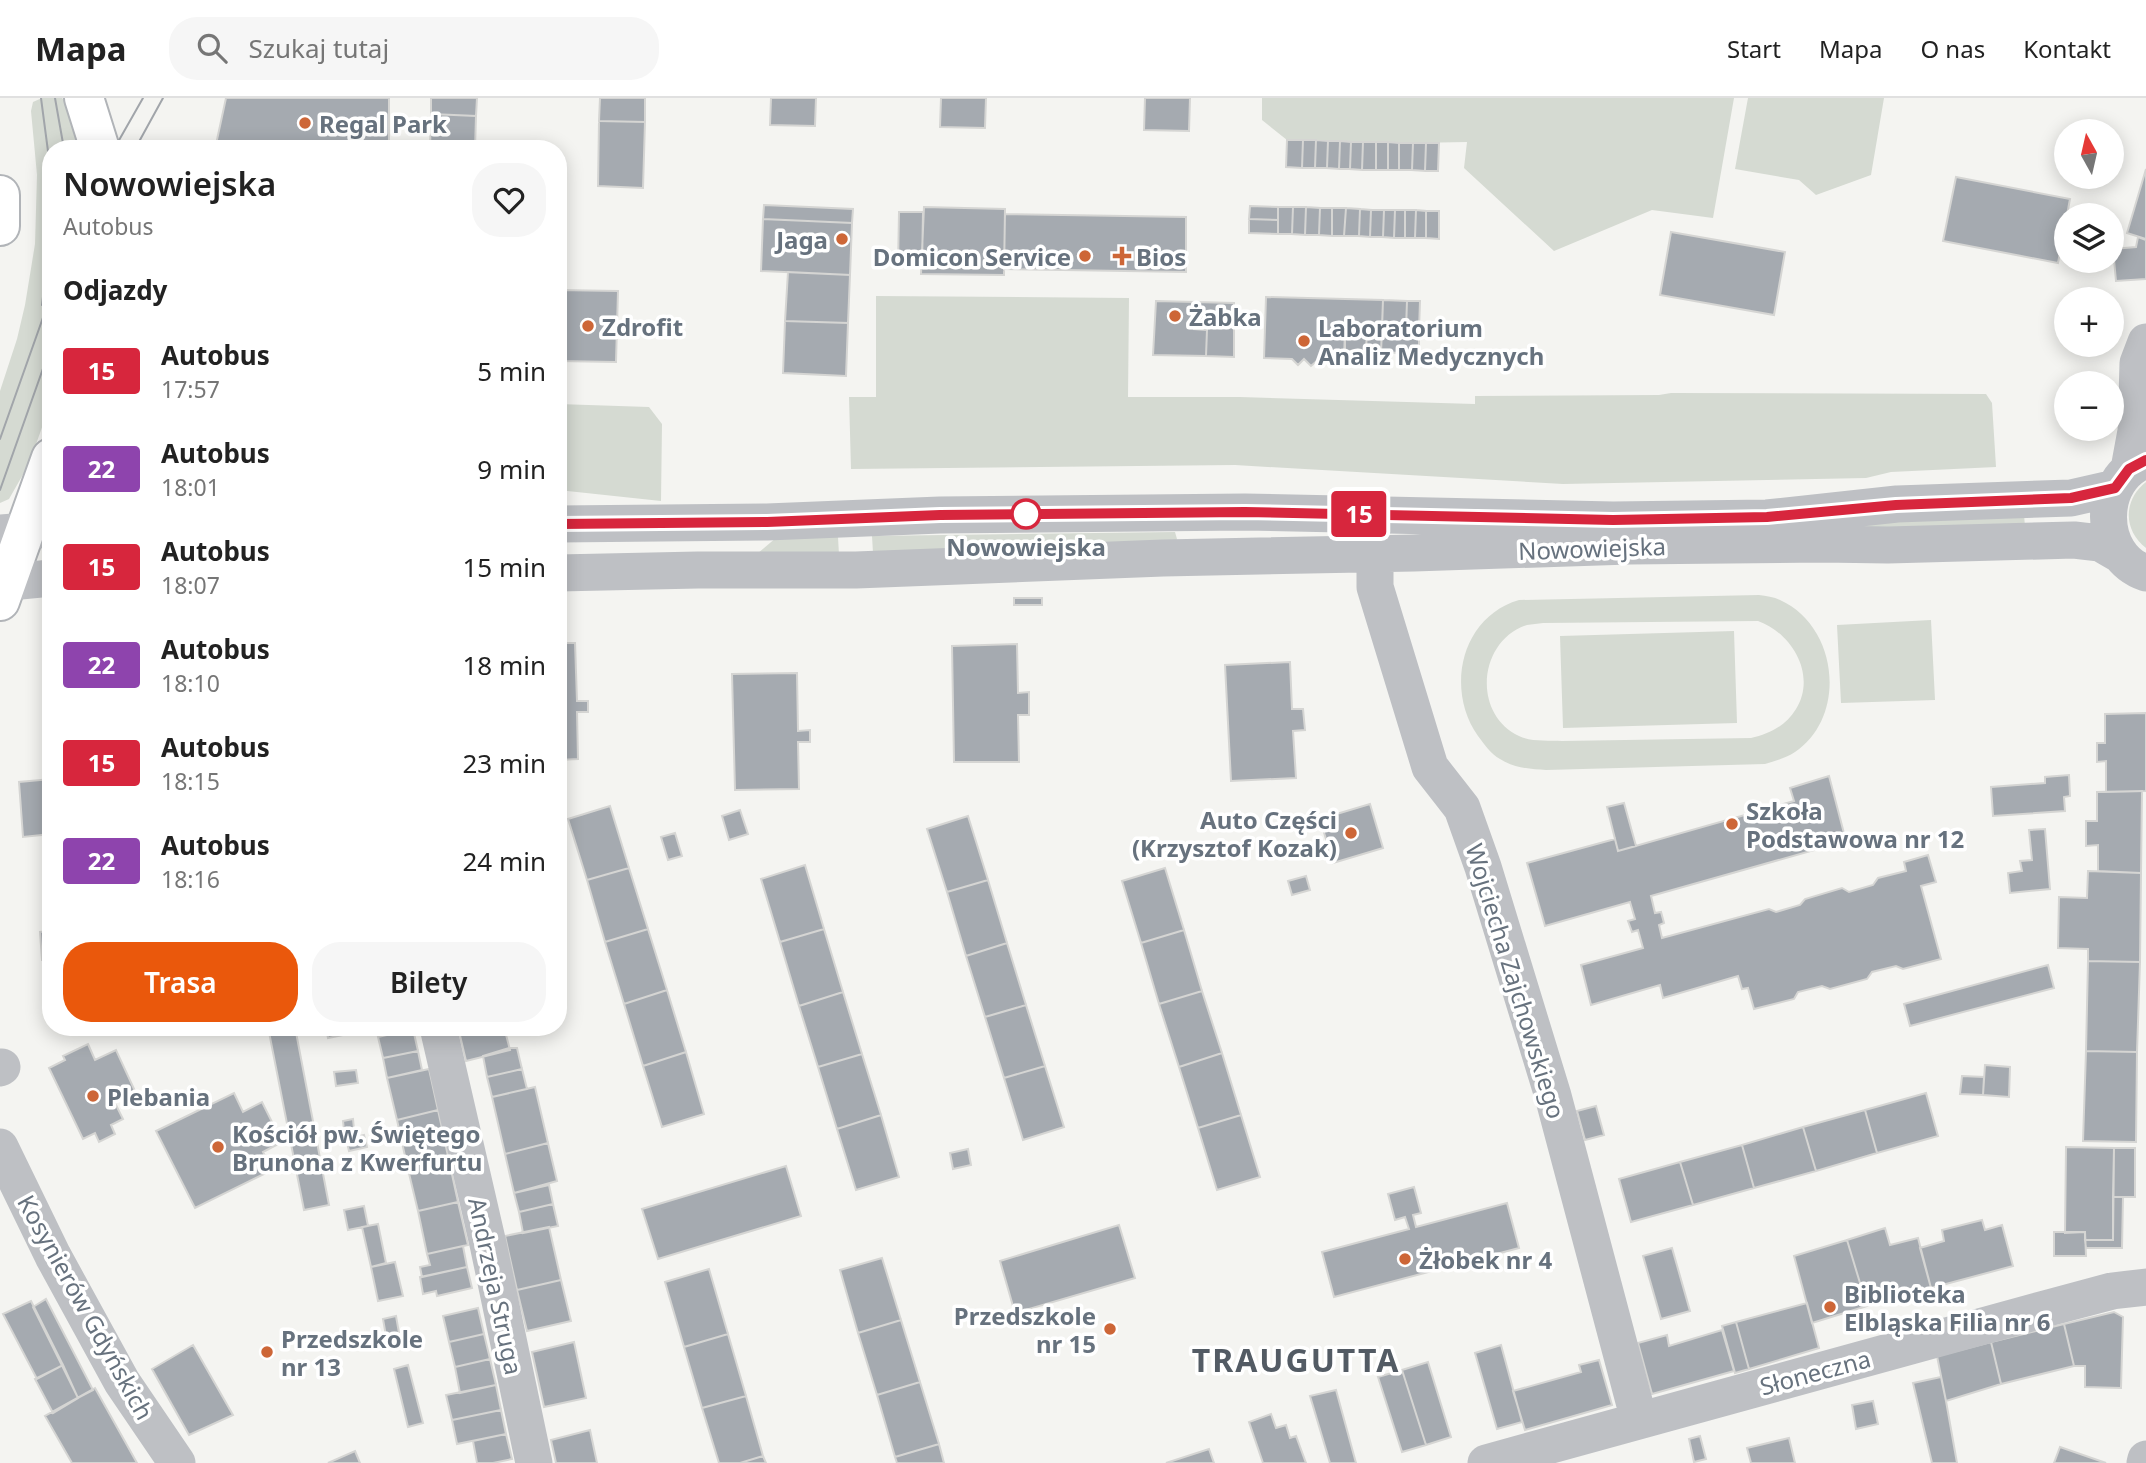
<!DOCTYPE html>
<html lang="pl">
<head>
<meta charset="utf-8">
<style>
  :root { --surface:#fff; --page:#f6f6f6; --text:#222; --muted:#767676; --line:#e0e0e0; --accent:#ea580c }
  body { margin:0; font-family:"Noto Sans",sans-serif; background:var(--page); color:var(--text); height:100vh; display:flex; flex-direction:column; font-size:26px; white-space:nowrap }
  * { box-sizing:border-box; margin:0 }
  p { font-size:23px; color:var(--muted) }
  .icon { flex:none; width:38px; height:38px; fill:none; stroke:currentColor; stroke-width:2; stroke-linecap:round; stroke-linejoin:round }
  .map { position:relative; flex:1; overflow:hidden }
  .panel { position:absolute; left:42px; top:42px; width:525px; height:896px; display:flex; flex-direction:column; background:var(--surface); border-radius:28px; box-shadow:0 4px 18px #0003 }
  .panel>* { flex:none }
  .badge { padding:0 14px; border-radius:5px; font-size:24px; line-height:46px }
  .needle { width:46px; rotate:352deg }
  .buttons { position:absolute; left:2054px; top:21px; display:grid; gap:14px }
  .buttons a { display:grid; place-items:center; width:70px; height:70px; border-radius:50%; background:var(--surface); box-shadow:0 4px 18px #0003; font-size:35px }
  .map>.badge { position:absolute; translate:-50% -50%; box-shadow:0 0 0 4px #fff }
  h2 { padding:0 21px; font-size:26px; line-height:63px }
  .round { display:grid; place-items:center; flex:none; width:74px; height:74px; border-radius:28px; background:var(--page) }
  .summary { display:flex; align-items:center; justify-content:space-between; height:119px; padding:0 21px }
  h1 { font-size:33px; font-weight:600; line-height:52px }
  .primary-button { display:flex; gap:14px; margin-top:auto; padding:14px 21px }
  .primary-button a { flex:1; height:80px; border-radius:28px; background:var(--accent); color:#fff; font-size:28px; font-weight:600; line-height:80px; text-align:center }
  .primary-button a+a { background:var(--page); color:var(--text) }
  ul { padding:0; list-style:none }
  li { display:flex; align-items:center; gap:21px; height:98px; padding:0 21px }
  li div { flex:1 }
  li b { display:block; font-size:26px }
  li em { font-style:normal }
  li .badge { min-width:77px; font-weight:700; text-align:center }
  header { display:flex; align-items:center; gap:42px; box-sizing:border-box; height:98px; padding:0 35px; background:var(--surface); border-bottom:2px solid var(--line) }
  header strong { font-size:33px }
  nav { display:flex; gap:38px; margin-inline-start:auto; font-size:24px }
  .search { width:490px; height:63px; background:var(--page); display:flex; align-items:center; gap:18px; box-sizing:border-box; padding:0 24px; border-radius:28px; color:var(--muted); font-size:26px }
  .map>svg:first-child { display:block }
  .green { fill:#d5dad2; fill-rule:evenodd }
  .building { fill:#a5aab0; stroke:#d5d5d3; stroke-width:2 }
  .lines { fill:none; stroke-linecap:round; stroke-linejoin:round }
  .major-casing { stroke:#b1b4b8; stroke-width:42 }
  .minor { stroke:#bec0c4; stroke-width:37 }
  .major { stroke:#fff; stroke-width:38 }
  .tram { stroke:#a1a5aa; stroke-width:2 }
  .line-casing { stroke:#fff; stroke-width:16 }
  .line { stroke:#d7263d; stroke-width:10 }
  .poi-dot { fill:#cd6637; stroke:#fff; stroke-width:2.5 }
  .stop-dot { fill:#fff; stroke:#d7263d; stroke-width:3.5 }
  .labels { text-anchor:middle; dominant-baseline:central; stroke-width:7; stroke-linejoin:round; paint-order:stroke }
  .poi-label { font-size:24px; font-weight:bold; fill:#67727e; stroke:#fff; text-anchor:start }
  .stop-label { font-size:24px; font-weight:bold; fill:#67727e; stroke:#fff }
  .street-label { font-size:24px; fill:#67727e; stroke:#fff }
  .district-label { font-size:32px; font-weight:bold; letter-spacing:2px; fill:#535b64; stroke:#fff }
</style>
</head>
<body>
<header>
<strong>Mapa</strong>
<div class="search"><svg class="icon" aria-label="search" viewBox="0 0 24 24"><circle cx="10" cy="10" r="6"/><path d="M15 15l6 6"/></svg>Szukaj tutaj</div>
<nav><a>Start</a><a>Mapa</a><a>O nas</a><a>Kontakt</a></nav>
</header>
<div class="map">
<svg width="2146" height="1365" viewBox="0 0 2146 1365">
  <rect width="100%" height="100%" fill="#f4f4f1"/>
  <path class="green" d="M42,0H62L65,3L74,31L77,51H51V304L29,366L9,401L0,405V293L17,241L25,207L35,146L37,77L31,13L33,4Z
    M1262,0H1734L1713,120L1652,112L1554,153L1464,70L1467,44L1413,45L1287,42L1262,22Z
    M1748,0H1884L1871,77L1816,97L1799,82L1735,71Z
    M876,198L1129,200L1128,299H1240L1475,306V298L1659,297L1671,295L1986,296L1992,305L1996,369L1891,374L1866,380L1563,386L1235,367L851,371L849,299H876Z
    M558,306L649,309L662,326L661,403L558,392Z
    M2146,384V450C2123,432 2123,402 2146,384Z
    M2024,416L2025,429L1847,432L1881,421Z
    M1175,434L1177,441L1175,445L873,455L872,438Z
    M777,439H838L839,457L757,456Z
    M1759,497C1766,498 1774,499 1780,502C1838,528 1848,618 1795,654C1786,660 1775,663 1765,666L1546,672C1530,671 1514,670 1500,661C1491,656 1484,646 1478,638C1445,591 1461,519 1519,502ZM1758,523C1792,535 1817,577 1796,611C1786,628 1769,636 1751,640L1562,643C1548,642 1532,644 1519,638C1472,616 1478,543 1527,527C1532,526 1538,526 1543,525Z
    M1931,522L1935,602L1841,605L1837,527Z
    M1734,533L1737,625L1563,630L1560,538Z"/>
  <path class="building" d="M226,0H389V51H215Z
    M431,0H477L476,18L431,16Z
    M600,0H645V24L599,23Z
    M771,0H816L815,28L770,27Z
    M941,0H986L985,30L940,29Z
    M1145,0H1190L1189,33L1144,32Z
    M431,16L476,18L475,51H430Z
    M599,23L645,24L643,90L598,88Z
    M1287,42H1303L1302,70L1286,69Z
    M1303,42H1316L1315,70H1302Z
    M1316,42L1328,43L1327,70H1315Z
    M1328,43H1340L1339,71L1327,70Z
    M1340,43L1351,44L1350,71H1339Z
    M1351,44H1363L1362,72L1350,71Z
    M1363,44H1376V72H1362Z
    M1376,44H1388V72H1376Z
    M1388,44L1399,45V72H1388Z
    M1399,45H1413L1412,72H1399Z
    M1413,45H1426L1425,73L1412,72Z
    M1426,45H1439L1438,73H1425Z
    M2146,71V141L2127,135Z
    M1956,79L2070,101L2058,165L1943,143Z
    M764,107L853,111L852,125L763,121Z
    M1250,108L1278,109V122L1249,121Z
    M924,109L1005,111L1004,177L921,176Z
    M1278,109H1293L1292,136H1278Z
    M1293,109H1306L1305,137L1292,136Z
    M1306,109L1320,110L1319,137H1305Z
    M1320,110H1332V138L1319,137Z
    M1332,110H1346L1344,138H1332Z
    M1346,110L1360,111L1359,138H1344Z
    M1360,111L1371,112L1370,139L1359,138Z
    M1371,112H1384L1383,139H1370Z
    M1384,112H1395L1394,140L1383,139Z
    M1395,112H1405V140H1394Z
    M1405,112H1416L1415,140H1405Z
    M1416,112L1426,113V140H1415Z
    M1426,113H1439V141L1426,140Z
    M899,114H923L922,169H898Z
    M1005,116L1186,119V174L1004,171Z
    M763,121L852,125L850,177L761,173Z
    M1249,121L1278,122V136L1249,135Z
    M1671,134L1785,154L1774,217L1660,197Z
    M2138,139L2146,142V181L2116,183L2113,151L2136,149Z
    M788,174L850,177L848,225L785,223Z
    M558,192L618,193L616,264L558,263Z
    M1266,199L1383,202L1382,232L1345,231L1344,262H1318L1311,268L1304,261L1298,267L1292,261L1264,260Z
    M1383,202L1407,203L1406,232H1419V256L1381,254Z
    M1156,203L1195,204L1194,231L1207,232L1206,258L1153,257Z
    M1407,203H1420L1419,232H1406Z
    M1195,204L1234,205V259L1206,258L1207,232L1194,231Z
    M785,223L848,225L846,278L783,275Z
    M1345,231H1367L1366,254L1345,253Z
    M1367,231L1382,232L1381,254H1366Z
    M1014,500H1042V507H1014Z
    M558,545H575L577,603H588V614H577L578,661L558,662Z
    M1017,546L1018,595L1029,594V617H1018L1019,664H954L952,548Z
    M1290,564L1292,611H1303L1305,632L1293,633L1296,680L1231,683L1225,567Z
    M797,575L798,633L810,632V644H798L799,691L735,692L732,576Z
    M2146,615V693L2106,694V663L2097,664V645H2105V616Z
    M2069,677L2070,698L2064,699L2065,713L1993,718L1991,689L2045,685V679Z
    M1829,678L1846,743L1651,798L1655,815L1661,814L1664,825L1659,827L1662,840L1769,811L1776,814L1800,807L1805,801L1842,790L1849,794L1873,787L1878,780L1906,773L1904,764L1928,757L1936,784L1921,788L1941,861L1903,871L1896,868L1872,874L1867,881L1830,891L1822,888L1798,894L1794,901L1754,911L1748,890L1742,891L1738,878L1663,900L1660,887L1591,907L1581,867L1643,850L1638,832L1632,834L1628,823L1635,821L1630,804L1545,828L1527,765L1615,741L1618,753L1794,703L1790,690Z
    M51,681V736L23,739L19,684Z
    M2142,693L2141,775L2098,773V747L2086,748V723H2097V694Z
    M1624,705L1636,748L1618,753L1607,709Z
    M1370,706L1383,750L1333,765L1320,721Z
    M610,708L629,770L587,782L568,721Z
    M740,712L748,736L729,742L722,718Z
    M968,718L988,782L947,794L927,731Z
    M2045,731L2050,791L2010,795L2008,775L2022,773L2020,763L2032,762L2029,732Z
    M675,735L682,758L668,762L661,739Z
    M805,767L824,831L780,844L761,781Z
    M629,770L648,831L605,844L587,782Z
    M1165,770L1184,832L1141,845L1122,783Z
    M2088,773L2141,775L2140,864L2088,863V851L2058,850L2059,799L2087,800Z
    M1306,778L1310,792L1292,797L1288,783Z
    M988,782L1007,845L966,858L947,794Z
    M648,831L667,892L624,906L605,844Z
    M824,831L843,894L799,908L780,844Z
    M1184,832L1202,893L1159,906L1141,845Z
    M51,833V861L42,862L40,834Z
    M1007,845L1026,907L985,919L966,858Z
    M2088,863L2140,864L2137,954L2086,953Z
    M2048,867L2054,890L1910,928L1904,906Z
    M667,892L686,954L643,968L624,906Z
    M1202,893L1222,955L1179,969L1159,906Z
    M843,894L862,956L818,969L799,908Z
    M1026,907L1045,968L1004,980L985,919Z
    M268,929H295L329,1107L304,1112Z
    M326,929H352L353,935L328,940Z
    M458,929H504L510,952L466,963Z
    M413,931L418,953L383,960L378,939Z
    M88,946L95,962L116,952L135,993L114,1003L123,1021L111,1027L115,1036L99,1044L95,1035L83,1041L49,970L65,962L63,958Z
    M509,950H517L522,971L487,979L483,958Z
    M418,953L422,972L387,980L383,960Z
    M2086,953L2137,954L2136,1044L2083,1043Z
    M686,954L704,1016L662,1029L643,968Z
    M1222,955L1241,1017L1198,1030L1179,969Z
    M862,956L881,1017L837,1031L818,969Z
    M1985,967L2010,969L2009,999L1983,997Z
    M1045,968L1064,1029L1023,1042L1004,980Z
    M429,971L438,1012L397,1022L387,980Z
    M522,971L527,991L492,999L487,979Z
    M356,972L358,985L336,988L334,974Z
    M1962,978L1984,979L1983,997L1960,996Z
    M535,989L548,1045L505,1056L492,999Z
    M234,995L243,1014L262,1004L282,1044L263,1054L272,1072L195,1110L156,1033Z
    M1926,995L1938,1038L1877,1055L1865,1012Z
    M1596,1008L1604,1037L1585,1042L1577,1013Z
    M438,1012L448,1058L407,1067L397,1022Z
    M1865,1012L1877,1055L1816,1073L1803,1029Z
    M881,1017L899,1079L856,1092L837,1031Z
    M1241,1017L1260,1079L1217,1092L1198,1030Z
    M353,1021L354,1031L344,1032L343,1023Z
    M1803,1029L1816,1073L1754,1090L1742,1047Z
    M364,1037L367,1049L349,1053L346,1041Z
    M548,1045L557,1083L514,1095L505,1056Z
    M1742,1047L1754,1090L1693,1107L1680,1064Z
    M2066,1049L2114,1050L2113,1142H2085V1134L2065,1135Z
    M2114,1050H2135V1099H2113Z
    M968,1051L971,1067L953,1071L950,1055Z
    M448,1058L458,1104L418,1113L407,1067Z
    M1680,1064L1693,1107L1631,1124L1619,1081Z
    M786,1068L801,1118L658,1161L642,1111Z
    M549,1087L553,1106L519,1114L514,1095Z
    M1414,1089L1421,1115L1413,1117L1416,1129L1507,1105L1519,1150L1334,1199L1322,1154L1409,1131L1405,1119L1395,1122L1388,1096Z
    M2113,1099H2123L2122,1150H2086L2085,1142H2113Z
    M458,1104L468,1147L427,1156L418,1113Z
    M553,1106L558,1128L523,1135L519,1114Z
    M364,1108L368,1128L348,1132L344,1112Z
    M1982,1122L1985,1132L2002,1127L2013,1168L1931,1190L1920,1150L1944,1143L1942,1132Z
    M378,1126L386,1165L371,1169L362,1129Z
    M1119,1127L1135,1180L1015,1215L1000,1163Z
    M549,1129L561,1182L517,1192L505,1138Z
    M1885,1130L1890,1147L1918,1140L1931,1190L1867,1208L1847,1142Z
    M2054,1134H2085L2086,1158H2054Z
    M1847,1142L1867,1208L1812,1225L1794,1158Z
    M463,1148L467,1169L422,1179L420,1169L430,1167L427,1156Z
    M1672,1150L1690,1213L1661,1221L1643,1158Z
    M882,1160L901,1222L858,1235L840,1172Z
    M395,1164L403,1198L378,1203L371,1169Z
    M467,1169L472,1190L437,1198L436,1193L423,1196L420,1179Z
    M709,1171L728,1236L684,1249L665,1184Z
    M561,1182L571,1223L527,1233L517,1192Z
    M46,1201L93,1292L78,1300L33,1209Z
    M31,1203L63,1267L37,1281L3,1216Z
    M1807,1205L1819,1250L1749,1271L1736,1224Z
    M478,1210L484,1236L449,1244L443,1218Z
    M2114,1214L2123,1219L2121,1290L2085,1289V1268H2074L2064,1226Z
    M396,1218L399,1235L386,1238L383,1221Z
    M901,1222L920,1284L877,1297L858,1235Z
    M1736,1224L1749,1271L1735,1275L1722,1228Z
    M2064,1226L2074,1268L2001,1286L1991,1244Z
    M1722,1232L1734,1273L1652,1296L1638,1245L1667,1237L1669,1248Z
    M484,1236L490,1261L455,1269L449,1244Z
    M728,1236L746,1298L702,1310L684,1249Z
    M574,1244L586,1300L544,1309L532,1254Z
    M1991,1244L2001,1286L1946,1303L1937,1258Z
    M193,1247L233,1317L189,1337L152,1271Z
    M1501,1247L1522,1324L1497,1331L1475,1255Z
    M490,1261L496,1287L460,1295L455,1269Z
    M1599,1262L1612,1307L1525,1332L1513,1293L1581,1274L1579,1267Z
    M1428,1264L1451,1339L1426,1347L1402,1272Z
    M63,1267L78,1300L53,1315L35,1281Z
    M408,1267L423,1325L408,1329L394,1271Z
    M1402,1272L1426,1347L1402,1354L1378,1279Z
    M1941,1279L1946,1303L1957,1365H1932L1913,1285Z
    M920,1284L939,1346L895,1359L877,1297Z
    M496,1287L501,1312L452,1322L446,1297Z
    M95,1290L137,1365H72L45,1318Z
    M1336,1292L1356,1365H1330L1310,1298Z
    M746,1298L763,1358L740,1365H719L702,1310Z
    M1873,1303L1878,1326L1856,1331L1852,1307Z
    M501,1312L506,1336L457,1346L452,1322Z
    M1271,1316L1276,1330L1286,1327L1290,1340L1296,1338L1306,1365H1263L1249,1324Z
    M590,1332L597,1365H556L551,1342Z
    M506,1336L512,1361L493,1365H477L473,1343Z
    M1700,1338L1706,1361L1694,1364L1689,1341Z
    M1789,1340L1795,1365H1751L1747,1350Z
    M939,1346L944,1365H897L895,1359Z
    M2060,1349L2106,1365H2054Z
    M1209,1351L1214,1365H1166Z
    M355,1353L360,1365H328Z
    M763,1358L766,1365H740Z"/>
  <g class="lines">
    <g class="major-casing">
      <path id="major" d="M84,0L100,51
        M0,97V128
        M0,503L51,360"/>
    </g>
    <path class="minor" d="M2146,362C2096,380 2096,458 2146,475
      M2129,371L2136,333L2138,265L2146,244
      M558,426L767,424L940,417L1245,414L1613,422L1767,420L1897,406L2071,400L2115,390
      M0,435L51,431
      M1375,456V489L1430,669L1462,710L1483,769L1553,998L1639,1322
      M558,475L698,472H856L1163,460L1414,455L1629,448L1822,446L1888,447L2074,442L2100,445L2119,456
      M0,485L51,480
      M438,929L488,1146L534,1365
      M0,970L2,969
      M0,1049L53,1158L122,1284L177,1365
      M1486,1365L2052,1209L2112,1193L2146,1189
      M2145,1365L2146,1361"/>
    <use href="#major" class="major"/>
    <path class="tram" d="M41,0L51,76
      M55,0L64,51
      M114,51L143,0
      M135,51L163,0
      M42,207L51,134
      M0,341L51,197
      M0,392L51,248"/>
  </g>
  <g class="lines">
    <g class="line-casing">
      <path id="line" d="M558,426L767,424L940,417L1245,414L1613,422L1767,419L1896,407L2071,400L2115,390L2129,371L2146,362"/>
    </g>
    <use href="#line" class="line"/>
  </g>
  <g class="poi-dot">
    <circle cx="305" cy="25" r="7"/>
    <circle cx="842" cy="141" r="7"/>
    <circle cx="1085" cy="158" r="7"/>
    <path d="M1118.5 147.5h7v7h7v7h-7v7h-7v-7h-7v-7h7z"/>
    <circle cx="1175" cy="218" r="7"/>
    <circle cx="588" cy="228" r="7"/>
    <circle cx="1304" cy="243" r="7"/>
    <circle cx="1732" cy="726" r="7"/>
    <circle cx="1351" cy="735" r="7"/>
    <circle cx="93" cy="998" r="7"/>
    <circle cx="218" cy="1049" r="7"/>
    <circle cx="1405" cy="1161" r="7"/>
    <circle cx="1830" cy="1209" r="7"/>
    <circle cx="1110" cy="1231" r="7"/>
    <circle cx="267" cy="1254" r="7"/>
  </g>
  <circle class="stop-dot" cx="1026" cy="416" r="14"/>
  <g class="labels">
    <g class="poi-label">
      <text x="319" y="25">Regal Park</text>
      <text x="828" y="141" text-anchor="end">Jaga</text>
      <text x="1071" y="158" text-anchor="end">Domicon Service</text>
      <text x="1136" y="158">Bios</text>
      <text x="1189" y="218">Żabka</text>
      <text x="602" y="228">Zdrofit</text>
      <text x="1318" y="229">Laboratorium<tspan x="1318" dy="28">Analiz Medycznych</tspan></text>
      <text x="1746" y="712">Szkoła<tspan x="1746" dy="28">Podstawowa nr 12</tspan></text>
      <text x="1337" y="721" text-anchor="end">Auto Części<tspan x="1337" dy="28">(Krzysztof Kozak)</tspan></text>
      <text x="107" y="998">Plebania</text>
      <text x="232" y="1035">Kościół pw. Świętego<tspan x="232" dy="28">Brunona z Kwerfurtu</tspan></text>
      <text x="1419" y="1161">Żłobek nr 4</text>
      <text x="1844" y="1195">Biblioteka<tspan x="1844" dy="28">Elbląska Filia nr 6</tspan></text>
      <text x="1096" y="1217" text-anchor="end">Przedszkole<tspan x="1096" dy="28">nr 15</tspan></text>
      <text x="281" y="1240">Przedszkole<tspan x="281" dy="28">nr 13</tspan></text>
    </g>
    <g class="stop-label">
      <text x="1026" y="448">Nowowiejska</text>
    </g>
    <g class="street-label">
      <text transform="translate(1592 450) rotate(-2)">Nowowiejska</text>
      <text transform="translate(1516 883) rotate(73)">Wojciecha Zajchowskiego</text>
      <text transform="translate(496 1188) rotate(78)">Andrzeja Struga</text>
      <text transform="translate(86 1209) rotate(61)">Kosynierów Gdyńskich</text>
      <text transform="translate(1815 1274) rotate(-15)">Słoneczna</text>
    </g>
    <g class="district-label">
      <text x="1296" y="1261">TRAUGUTTA</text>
    </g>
  </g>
</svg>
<div class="buttons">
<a><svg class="needle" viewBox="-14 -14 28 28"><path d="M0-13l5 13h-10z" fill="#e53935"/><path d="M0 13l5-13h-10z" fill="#767676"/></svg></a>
<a><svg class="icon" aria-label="layers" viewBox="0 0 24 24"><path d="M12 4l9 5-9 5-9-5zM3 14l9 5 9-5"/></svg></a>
<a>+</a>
<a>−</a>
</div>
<b class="badge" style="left:1359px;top:416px;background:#d7263d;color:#fff">15</b>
<section class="panel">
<div class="summary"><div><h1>Nowowiejska</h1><p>Autobus</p></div><a class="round"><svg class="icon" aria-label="heart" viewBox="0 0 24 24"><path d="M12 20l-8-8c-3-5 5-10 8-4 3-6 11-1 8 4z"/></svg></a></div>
<h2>Odjazdy</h2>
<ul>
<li><span class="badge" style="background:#d7263d;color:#fff">15</span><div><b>Autobus</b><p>17:57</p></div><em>5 min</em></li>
<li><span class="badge" style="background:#8e44ad;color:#fff">22</span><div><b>Autobus</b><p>18:01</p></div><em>9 min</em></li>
<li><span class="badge" style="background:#d7263d;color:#fff">15</span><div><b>Autobus</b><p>18:07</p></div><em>15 min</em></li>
<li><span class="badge" style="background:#8e44ad;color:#fff">22</span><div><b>Autobus</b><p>18:10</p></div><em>18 min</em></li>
<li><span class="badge" style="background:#d7263d;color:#fff">15</span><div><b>Autobus</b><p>18:15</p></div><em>23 min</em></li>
<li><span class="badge" style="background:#8e44ad;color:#fff">22</span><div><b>Autobus</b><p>18:16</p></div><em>24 min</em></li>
</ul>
<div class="primary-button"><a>Trasa</a><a>Bilety</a></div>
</section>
</div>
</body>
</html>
